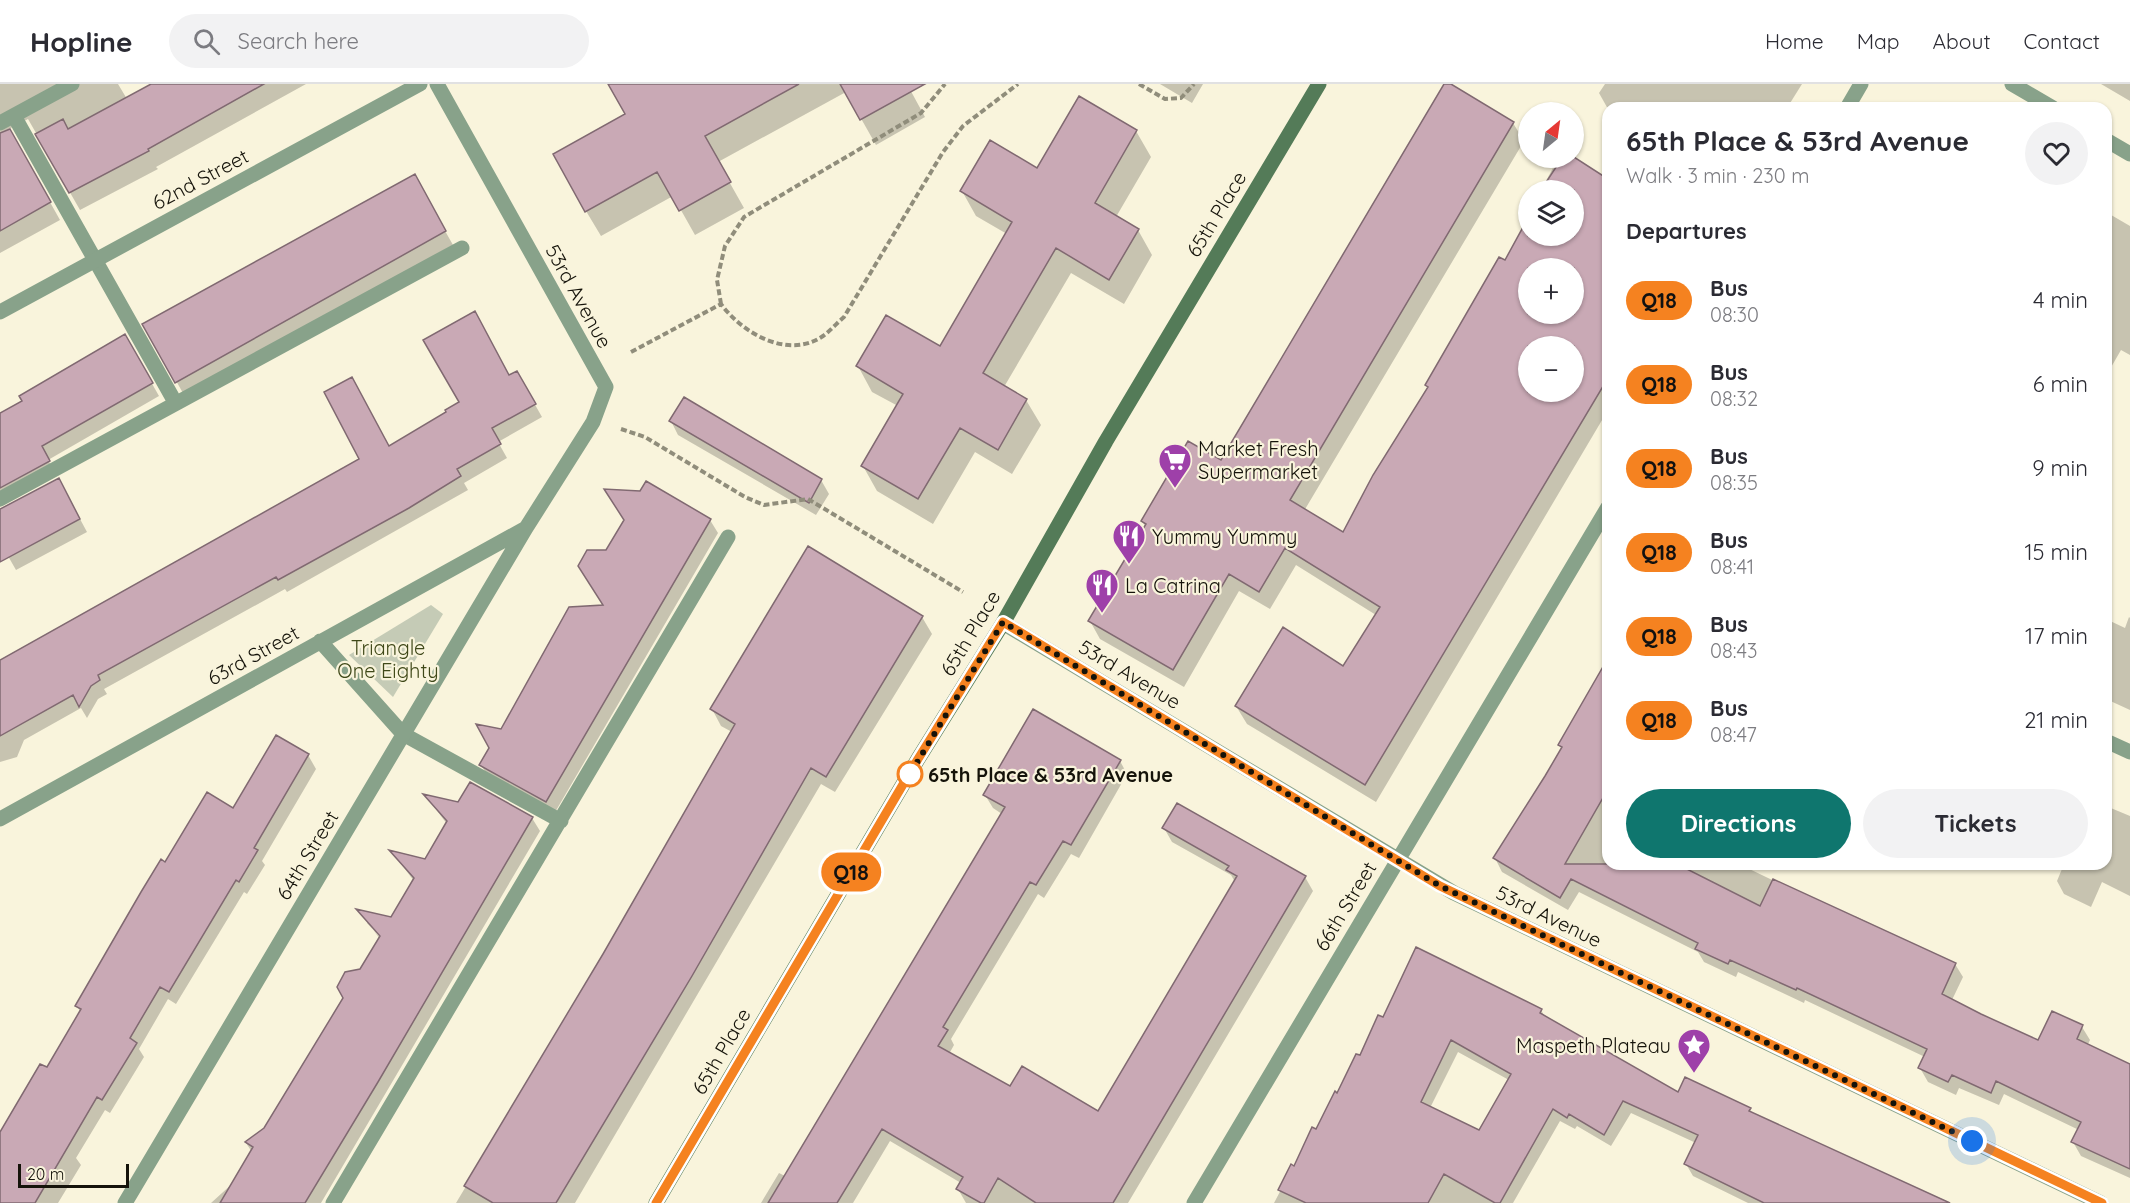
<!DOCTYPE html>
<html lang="en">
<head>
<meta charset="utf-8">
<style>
  :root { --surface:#fff; --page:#f2f2f3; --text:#2b2b33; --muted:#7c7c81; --line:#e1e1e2; --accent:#0f766e }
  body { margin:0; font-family:Quicksand,sans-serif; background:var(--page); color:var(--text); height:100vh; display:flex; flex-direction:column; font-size:22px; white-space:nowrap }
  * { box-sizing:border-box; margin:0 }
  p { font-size:20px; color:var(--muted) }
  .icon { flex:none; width:33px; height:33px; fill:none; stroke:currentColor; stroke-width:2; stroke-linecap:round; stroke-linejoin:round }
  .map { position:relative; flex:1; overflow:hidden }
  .sheet { position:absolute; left:1602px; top:18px; width:510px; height:768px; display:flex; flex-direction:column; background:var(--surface); border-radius:18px; box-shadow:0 2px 4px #0004 }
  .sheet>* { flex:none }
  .badge { padding:0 12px; border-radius:20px; font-size:21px; line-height:39px }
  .needle { width:39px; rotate:29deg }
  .tools { position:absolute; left:1518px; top:18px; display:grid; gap:12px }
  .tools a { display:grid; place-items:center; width:66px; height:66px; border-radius:50%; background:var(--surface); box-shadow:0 2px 4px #0004; font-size:30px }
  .scale { position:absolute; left:18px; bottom:15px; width:111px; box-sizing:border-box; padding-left:6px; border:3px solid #15130a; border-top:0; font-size:16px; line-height:21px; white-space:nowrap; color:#15130a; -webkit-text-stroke:4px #f9f4dc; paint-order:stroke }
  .you { position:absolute; width:30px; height:30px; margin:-15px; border:4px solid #fff; border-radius:50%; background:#1a73e8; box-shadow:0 0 0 9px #1a73e833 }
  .map>.badge { position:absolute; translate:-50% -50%; box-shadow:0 0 0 3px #fff }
  h2 { padding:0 24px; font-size:22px; line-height:54px }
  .round { display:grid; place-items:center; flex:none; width:63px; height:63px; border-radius:32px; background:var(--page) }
  .summary { display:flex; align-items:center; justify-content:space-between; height:102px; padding:0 24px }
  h1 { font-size:28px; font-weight:800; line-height:45px }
  .primary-button { display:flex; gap:12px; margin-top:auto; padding:12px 24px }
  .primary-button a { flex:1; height:69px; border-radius:36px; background:var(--accent); color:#fff; font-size:24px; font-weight:800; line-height:69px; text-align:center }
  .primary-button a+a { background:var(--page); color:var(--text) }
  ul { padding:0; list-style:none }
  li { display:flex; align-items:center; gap:18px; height:84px; padding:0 24px }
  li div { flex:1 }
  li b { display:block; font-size:22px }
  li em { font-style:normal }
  li .badge { min-width:66px; font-weight:700; text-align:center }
  header { display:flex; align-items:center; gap:36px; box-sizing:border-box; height:84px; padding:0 30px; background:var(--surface); border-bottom:2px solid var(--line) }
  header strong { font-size:28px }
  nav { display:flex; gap:33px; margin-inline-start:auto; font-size:21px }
  .search { width:420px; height:54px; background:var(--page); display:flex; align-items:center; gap:15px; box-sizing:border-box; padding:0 21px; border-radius:33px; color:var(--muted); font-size:22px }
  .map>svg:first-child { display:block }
  .green { fill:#c5cbb6 }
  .shadow { fill:#0003; fill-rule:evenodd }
  .building { fill:#c9a9b5; stroke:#806971; stroke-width:1.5; fill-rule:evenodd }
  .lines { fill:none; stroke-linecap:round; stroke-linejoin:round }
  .path { stroke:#908d7b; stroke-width:4; stroke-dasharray:6 3; stroke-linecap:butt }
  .lane { stroke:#88a28a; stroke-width:15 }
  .street { stroke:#88a28a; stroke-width:15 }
  .secondary { stroke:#547b58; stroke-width:15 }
  .line-casing { stroke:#fff; stroke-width:14 }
  .line { stroke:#f58220; stroke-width:9 }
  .walk { stroke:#15130a; stroke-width:6; stroke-dasharray:0 10.8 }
  .stop-dot { fill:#fff; stroke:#f58220; stroke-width:3 }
  .labels { text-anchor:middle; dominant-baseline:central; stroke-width:4.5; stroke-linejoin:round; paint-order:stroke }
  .street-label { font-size:20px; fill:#15130a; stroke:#f9f4dc }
  .poi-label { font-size:20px; fill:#15130a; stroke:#f9f4dc; text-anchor:start }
  .park-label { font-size:20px; fill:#3f4818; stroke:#f9f4dc }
  .stop-label { font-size:20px; font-weight:bold; fill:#15130a; stroke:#f9f4dc; text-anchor:start }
</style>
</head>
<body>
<header>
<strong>Hopline</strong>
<div class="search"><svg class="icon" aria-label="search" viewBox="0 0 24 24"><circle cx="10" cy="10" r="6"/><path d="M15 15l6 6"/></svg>Search here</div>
<nav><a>Home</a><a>Map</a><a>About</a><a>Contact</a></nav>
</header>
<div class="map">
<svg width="2130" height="1119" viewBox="0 0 2130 1119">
  <rect width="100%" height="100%" fill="#f9f4dc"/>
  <path class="green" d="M431,521L443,530L393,613L349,571Z"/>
  <path class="shadow" d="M0,0H118L127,15L154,0H306L156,83L158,85L80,126L28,35L9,45L60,136L0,169Z
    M610,0H907L925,33L876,61L846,8L718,78L744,124L695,151L673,112L601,152L586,127L627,31Z
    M1160,0H1203L1192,19Z
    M1446,0L1513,39L1524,57L1304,427L1343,450L1528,137V152H1574V106H1541L1553,84L1556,86L1564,74H1571L1608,97V326L1376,718L1247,640L1236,622L1343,584L1376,531L1296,481L1270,525L1239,507L1184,603L1100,555L1090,537L1146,443L1142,437L1222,378ZM1528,184H1574V230H1528ZM1528,262H1574V308H1528Z
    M1605,0H1802L1787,24L1608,25L1599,9Z
    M2101,0H2130V17Z
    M1136,47L1151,73L1116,133L1138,146L1152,171L1124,220L1071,189L1004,303L1026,316L1041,341L1012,390L975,368L933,440L877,407L863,382L898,322L872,308L858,282L940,264L1007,150L976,132L962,107L1038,86Z
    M414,92L453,161L184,311L145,241Z
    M2106,128L2130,142V271L2121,266L2106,292Z
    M125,252L159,312L48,376L56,390L0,423V331Z
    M517,289L542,333L498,358L507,374L464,399L468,406L287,508L285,505L104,605L107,610L98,615L87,634L81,624L24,656L17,673L0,678V576L389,364Z
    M684,315L821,396L829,410L816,431L678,351L671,337Z
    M66,409L87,448L16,486L0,458V425Z
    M710,436L718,449L554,730L489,694L481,681L502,647L605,522L607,468Z
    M922,533L932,550L835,708L821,700L575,1119H456L604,871L732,648L721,642L712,625Z
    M2129,533L2130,534V626L2106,615V535L2125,544Z
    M1608,591V780H1739L1853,835L1855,832L1955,880L1963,893L1952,916L2039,958L2082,943L2090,956L2087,962L2130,1009V1094L2081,1072L2073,1058L2079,1046L2004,1010L1999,1021L1959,1004L1956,1011L1928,998L1920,984L1925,973L1805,916L1804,919L1738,888L1736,893L1704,878L1698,868L1579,808L1568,826L1502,788L1495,774L1562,665L1559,661Z
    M308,671L316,685L262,777L265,781L247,810L244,808L176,920L168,915L139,965L144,973L110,1029L105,1026L76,1074L81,1081L58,1119H0V1051L47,985L81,929L77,922L166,780Z
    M1120,677L1127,690L1079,774L1071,770L1044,814L1038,810L951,955L954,961L949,970L1011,1004L1098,1029L1235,798L1231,791L1172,758L1164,744L1305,793L1313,807L1128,1119H966L958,1105L961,1099L890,1057L853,1119H761L779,1089L785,1092L1002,730L993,724L985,711Z
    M426,712L532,734L540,747L321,1119H211L233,1099L252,1068L246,1059L265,1045L380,855L359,827L392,835L414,797L392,768L425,776L447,740ZM367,839H371L386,856L384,858Z
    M2106,722L2130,732V812L2102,798L2091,823L2064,810L2057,797L2064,780H2106Z
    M1541,926L1545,933L1679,1010L1750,1025L1753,1031L1951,1119H1748L1693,1092L1686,1080L1696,1059L1631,1029L1611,1062L1577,1042L1575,1045L1560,1037L1513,1119H1274L1313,1045L1317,1047L1357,972ZM1458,968L1509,996L1480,1048L1430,1024Z"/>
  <path class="building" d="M151,0H264L148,65L149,67L69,109L35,50L63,35L68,45Z
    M608,0H799L705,52L731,98L679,127L657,88L585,128L553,70L625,30Z
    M840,0H925L860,36Z
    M1444,0H1451L1514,38L1290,416L1343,448L1373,391L1428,303L1425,301L1499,173L1505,176L1528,134V152H1574V106H1541L1562,74L1574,73L1608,95V294L1365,701L1235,622L1283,543L1343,582L1380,523L1285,464L1259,508L1229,490L1173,586L1088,537L1146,440L1141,437L1188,357L1221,376ZM1528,184H1574V230H1528ZM1528,262H1574V308H1528Z
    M1079,12L1137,46L1095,119L1139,145L1109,196L1056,164L983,289L1027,315L998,366L960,344L918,415L861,382L903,310L856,282L886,231L940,262L1012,138L960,107L990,56L1037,84Z
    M10,45L51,118L0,147V49Z
    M415,90L446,147L175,299L142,240Z
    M475,227L509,291L517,287L536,320L492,344L501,360L457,385L461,392L409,424L278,496L276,493L98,591L100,596L91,602L79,623L73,611L0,652V576L359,375L324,308L352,293L389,362L446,328L445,326L459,318L423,256Z
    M125,250L153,299L42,362L50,377L0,404V329L22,317L19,312Z
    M684,313L822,395L809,419L669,337Z
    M59,394L80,435L0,478V425Z
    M646,397L711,435L546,718L479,681L489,664L476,640L501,645L569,523L603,521L578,482L587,466H606L624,436L604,405L640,407Z
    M808,462L923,532L826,693L811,684L692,892L556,1119H493L464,1102L603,870L735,640L710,625Z
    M1608,574V705L1565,780H1677L1760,822L1773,795L1956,879L1942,910L1981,930L2038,956L2052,927L2083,941L2077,955L2130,980V1085L2071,1058L2081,1038L1996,997L1991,1009L1952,991L1948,998L1918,984L1927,965L1797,904L1796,906L1730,876L1728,880L1695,865L1698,859L1571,795L1560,814L1493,774L1545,692L1562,663L1558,661Z
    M1033,625L1121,676L1071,761L1063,757L1036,801L1030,798L943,943L948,946L938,962L1010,1002L1022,982L1098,1027L1237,792L1226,786L1229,782L1162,744L1177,719L1306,792L1113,1119H1036L998,1094L984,1119H981L956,1105L963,1093L882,1045L837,1119H768L1005,723L983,711Z
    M276,651L309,670L254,764L258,766L239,798L236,796L169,908L160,903L130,954L137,959L102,1016L97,1013L35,1119H0V1048L40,980L47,983L81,925L75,922L141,808L161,775L165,778L207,708L233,724Z
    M470,698L533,733L378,998L305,1119H220L253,1063L245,1058L264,1044L343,914L337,903L345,888L360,885L380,852L356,825L391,833L414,794L389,766L425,775L447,737L423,710L458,718Z
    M1416,863L1542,925L1540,929L1678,1008L1685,993L1751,1024L1749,1027L1950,1119H1764L1684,1080L1698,1051L1623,1017L1604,1051L1569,1030L1567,1034L1553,1025L1500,1119H1495L1444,1090L1428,1119H1306L1278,1106L1291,1080L1294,1082L1312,1043L1316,1045L1335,1007L1337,1009L1356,970L1360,971L1378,931L1383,933ZM1451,956L1511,990L1479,1046L1421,1018Z"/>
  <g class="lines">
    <path class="path" d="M1139,0L1165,15L1181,14L1194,0
      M721,220L717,196L725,162L744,133L921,29L945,0
      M631,268L721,220C742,249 788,276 823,252C830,247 837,239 844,233L943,68L963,42L1018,0
      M621,345L645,353L745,413L764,421L808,415L963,508"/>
    <path class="lane" d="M14,32L175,318
      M0,39L72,0
      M0,415L462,164
      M403,650L561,737
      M333,1119L728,453"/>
    <path class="street" d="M2012,0L2053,24
      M1847,24L1861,0
      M2106,56L2130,70
      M0,228L420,0
      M1003,539L1454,809L2101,1119
      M320,557L403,650
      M2106,657L2130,668
      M0,735L526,444
      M125,1119L526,444L593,338L606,303L437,0
      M1194,1119L1608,423"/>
    <path class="secondary" d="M656,1119L918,675L1003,539L1106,357L1319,0"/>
  </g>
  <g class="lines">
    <g class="line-casing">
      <path id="line" d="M656,1119L918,675L1003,538L1440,802L2102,1119"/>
    </g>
    <use href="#line" class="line"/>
    <path class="walk" d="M910,690L908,693L1003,538L1440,802L1972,1057"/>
  </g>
  <defs>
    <g id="supermarket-pin" transform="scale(1.725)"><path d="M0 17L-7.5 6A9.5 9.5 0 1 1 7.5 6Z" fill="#9e40a9" stroke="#f9f4dc"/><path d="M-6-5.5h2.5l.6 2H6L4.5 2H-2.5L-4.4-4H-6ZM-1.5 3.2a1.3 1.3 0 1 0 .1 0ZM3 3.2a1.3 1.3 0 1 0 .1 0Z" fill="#fff"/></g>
    <g id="restaurant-pin" transform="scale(1.725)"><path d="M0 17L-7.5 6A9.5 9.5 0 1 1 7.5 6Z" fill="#9e40a9" stroke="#f9f4dc"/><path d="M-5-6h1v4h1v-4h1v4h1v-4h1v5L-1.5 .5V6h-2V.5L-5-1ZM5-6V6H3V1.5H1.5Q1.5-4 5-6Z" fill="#fff"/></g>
    <g id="sight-pin" transform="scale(1.725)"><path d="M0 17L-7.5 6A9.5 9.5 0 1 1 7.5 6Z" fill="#9e40a9" stroke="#f9f4dc"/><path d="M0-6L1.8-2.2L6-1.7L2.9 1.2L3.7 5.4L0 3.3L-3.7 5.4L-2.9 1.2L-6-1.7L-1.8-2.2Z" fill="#fff"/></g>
  </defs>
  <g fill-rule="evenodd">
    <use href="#supermarket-pin" x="1175" y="376"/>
    <use href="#restaurant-pin" x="1129" y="452"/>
    <use href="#restaurant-pin" x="1102" y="501"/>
    <use href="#sight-pin" x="1694" y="961"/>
  </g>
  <circle class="stop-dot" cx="910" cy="690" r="12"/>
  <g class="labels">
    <g class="street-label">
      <text transform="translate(200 95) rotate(-28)">62nd Street</text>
      <text transform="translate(1216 130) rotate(-59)">65th Place</text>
      <text transform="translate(579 212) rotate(61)">53rd Avenue</text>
      <text transform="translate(970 549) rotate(-59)">65th Place</text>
      <text transform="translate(253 571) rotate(-29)">63rd Street</text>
      <text transform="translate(1130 590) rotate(31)">53rd Avenue</text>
      <text transform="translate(307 771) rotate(-59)">64th Street</text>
      <text transform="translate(1345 822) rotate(-59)">66th Street</text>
      <text transform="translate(1549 832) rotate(26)">53rd Avenue</text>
      <text transform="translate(721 967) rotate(-60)">65th Place</text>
    </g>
    <g class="poi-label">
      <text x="1198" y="364">Market Fresh<tspan x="1198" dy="23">Supermarket</tspan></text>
      <text x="1152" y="452">Yummy Yummy</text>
      <text x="1125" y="501">La Catrina</text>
      <text x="1671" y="961" text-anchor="end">Maspeth Plateau</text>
    </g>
    <g class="park-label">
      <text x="388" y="563">Triangle<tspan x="388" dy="23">One Eighty</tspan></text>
    </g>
    <g class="stop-label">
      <text x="928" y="690">65th Place &amp; 53rd Avenue</text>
    </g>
  </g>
</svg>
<div class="tools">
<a><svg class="needle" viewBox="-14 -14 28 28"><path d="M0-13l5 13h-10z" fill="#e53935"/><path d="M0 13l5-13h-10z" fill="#7c7c81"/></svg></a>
<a><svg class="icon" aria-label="layers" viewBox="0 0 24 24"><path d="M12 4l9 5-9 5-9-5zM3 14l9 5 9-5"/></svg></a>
<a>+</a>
<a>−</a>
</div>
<div class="scale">20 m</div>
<div class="you" style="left:1972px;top:1057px"></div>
<b class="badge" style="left:851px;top:788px;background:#f58220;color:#111">Q18</b>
<section class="sheet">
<div class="summary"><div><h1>65th Place &amp; 53rd Avenue</h1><p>Walk · 3 min · 230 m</p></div><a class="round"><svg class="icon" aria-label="heart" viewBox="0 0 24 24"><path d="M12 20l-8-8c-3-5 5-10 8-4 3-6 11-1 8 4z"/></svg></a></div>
<h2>Departures</h2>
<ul>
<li><span class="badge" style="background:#f58220;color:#111">Q18</span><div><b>Bus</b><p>08:30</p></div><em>4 min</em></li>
<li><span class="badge" style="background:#f58220;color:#111">Q18</span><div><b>Bus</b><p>08:32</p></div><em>6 min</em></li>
<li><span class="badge" style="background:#f58220;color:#111">Q18</span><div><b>Bus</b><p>08:35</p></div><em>9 min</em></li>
<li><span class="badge" style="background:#f58220;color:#111">Q18</span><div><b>Bus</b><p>08:41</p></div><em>15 min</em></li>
<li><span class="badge" style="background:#f58220;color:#111">Q18</span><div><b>Bus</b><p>08:43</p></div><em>17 min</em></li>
<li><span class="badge" style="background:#f58220;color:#111">Q18</span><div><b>Bus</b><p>08:47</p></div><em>21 min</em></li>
</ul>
<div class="primary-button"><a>Directions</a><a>Tickets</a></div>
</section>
</div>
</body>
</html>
